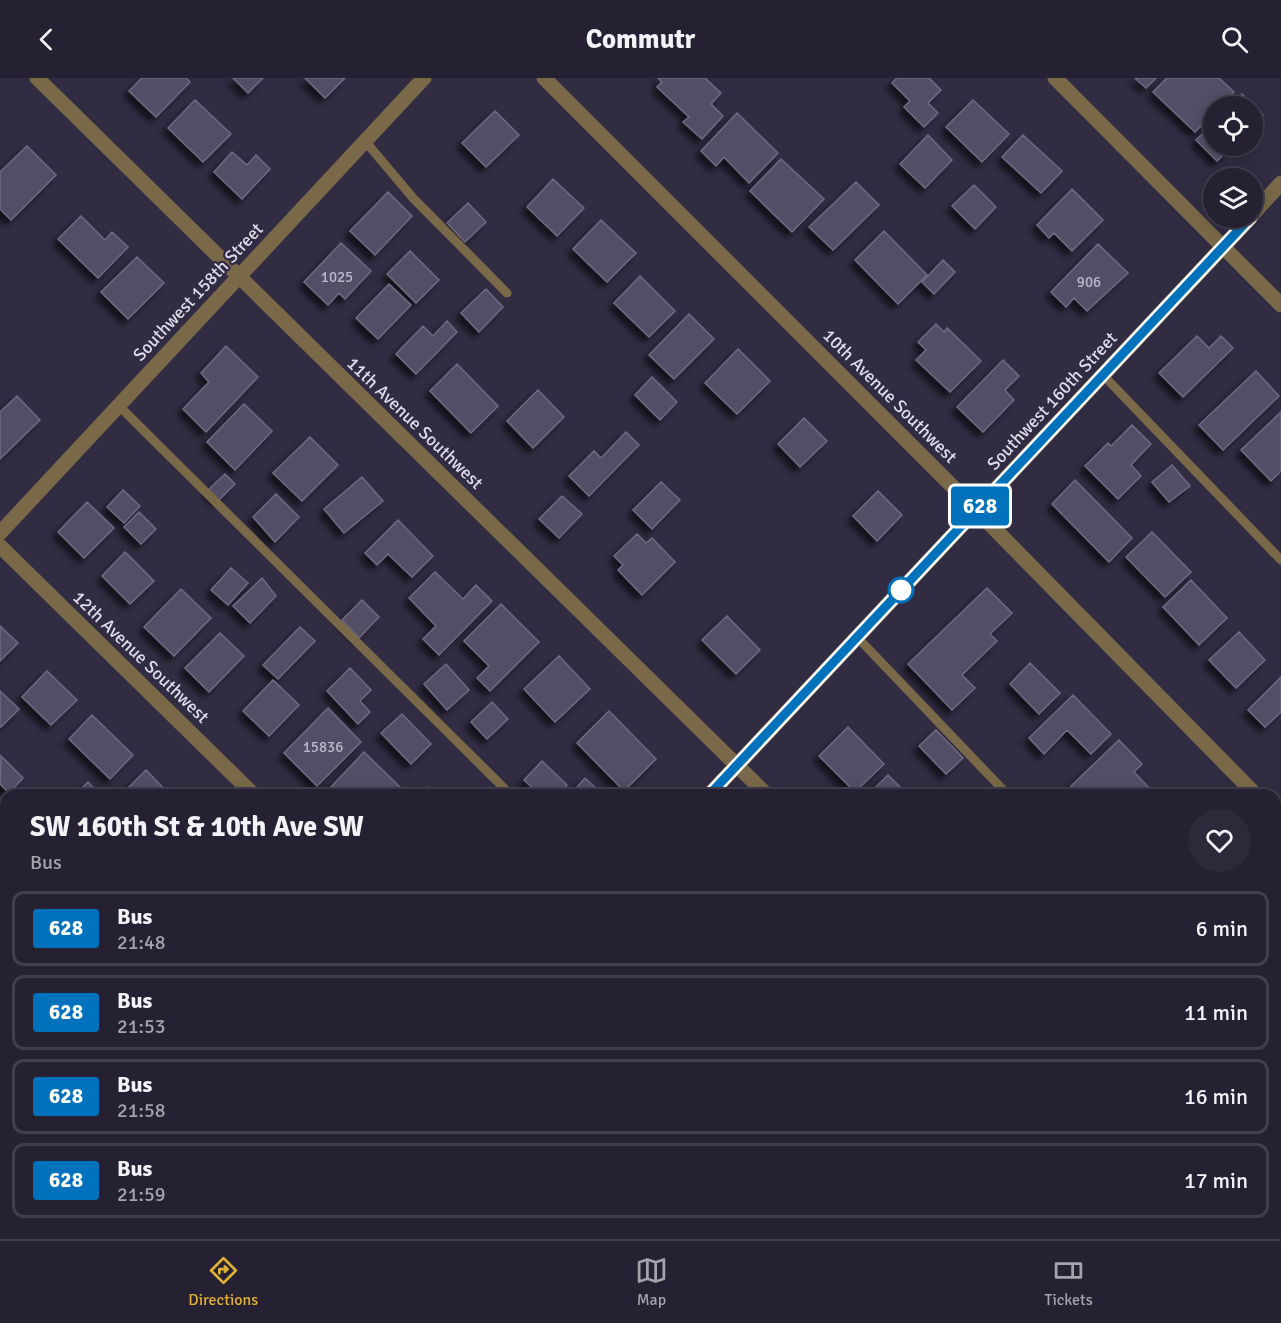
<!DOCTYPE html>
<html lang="en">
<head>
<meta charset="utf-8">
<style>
  :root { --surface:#262132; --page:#2e293a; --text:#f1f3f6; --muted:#a4a3ac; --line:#423e4d; --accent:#e0b034 }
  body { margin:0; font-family:Signika,sans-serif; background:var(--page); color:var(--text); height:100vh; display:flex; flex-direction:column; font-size:22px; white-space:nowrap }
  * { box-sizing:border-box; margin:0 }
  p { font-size:20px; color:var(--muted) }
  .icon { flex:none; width:33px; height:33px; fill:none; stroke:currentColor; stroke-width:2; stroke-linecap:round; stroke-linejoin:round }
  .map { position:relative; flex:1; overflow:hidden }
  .details { position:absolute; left:0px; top:711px; width:1281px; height:450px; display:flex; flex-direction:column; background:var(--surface); border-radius:18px 18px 0 0; box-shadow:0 3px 15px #0003,0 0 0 2px var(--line) }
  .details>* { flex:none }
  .badge { padding:0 12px; border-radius:4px; font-size:21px; line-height:39px }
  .controls { position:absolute; left:1203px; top:18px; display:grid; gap:12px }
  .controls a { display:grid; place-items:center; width:60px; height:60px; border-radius:50%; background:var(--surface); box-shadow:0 3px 15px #0003,0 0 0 2px var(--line); font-size:30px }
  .map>.badge { position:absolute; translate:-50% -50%; box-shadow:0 0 0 3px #fff }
  .round { display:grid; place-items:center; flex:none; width:63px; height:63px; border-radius:32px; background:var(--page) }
  .head { display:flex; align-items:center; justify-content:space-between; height:102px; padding:0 30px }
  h1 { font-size:28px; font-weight:700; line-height:45px }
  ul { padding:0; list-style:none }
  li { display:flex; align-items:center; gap:18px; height:75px; margin:0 12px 9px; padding:0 18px; border:3px solid var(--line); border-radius:12px }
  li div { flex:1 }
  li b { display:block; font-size:22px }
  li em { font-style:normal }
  li .badge { min-width:66px; font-weight:700; text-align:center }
  header { display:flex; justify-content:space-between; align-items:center; height:78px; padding:0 30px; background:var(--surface); font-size:27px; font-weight:700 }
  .dock { display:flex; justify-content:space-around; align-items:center; height:84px; border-top:2px solid var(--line); background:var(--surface); font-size:16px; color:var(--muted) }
  .dock a { display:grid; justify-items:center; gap:3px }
  .dock .selected { color:var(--accent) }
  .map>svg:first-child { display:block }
  .building { fill:#534d66; stroke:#6f6983; stroke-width:1.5; filter:url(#shadow) }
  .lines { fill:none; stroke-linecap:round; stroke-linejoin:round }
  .service { stroke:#796948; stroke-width:9 }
  .minor { stroke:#796948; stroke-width:15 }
  .tertiary { stroke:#796948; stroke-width:15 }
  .line-casing { stroke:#fff; stroke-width:14 }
  .line { stroke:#0072bc; stroke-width:9 }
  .stop-dot { fill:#fff; stroke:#0072bc; stroke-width:3 }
  .labels { text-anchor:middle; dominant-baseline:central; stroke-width:4.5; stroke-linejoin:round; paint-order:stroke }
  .number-label { font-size:15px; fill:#bcb8ca }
  .street-label { font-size:18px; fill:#dfdceb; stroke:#322c43 }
</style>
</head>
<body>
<header><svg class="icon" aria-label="back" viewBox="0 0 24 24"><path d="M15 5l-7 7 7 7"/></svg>Commutr<svg class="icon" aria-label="search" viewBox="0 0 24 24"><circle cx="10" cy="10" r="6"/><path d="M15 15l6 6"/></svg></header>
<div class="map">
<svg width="1281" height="1161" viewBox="0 0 1281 1161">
  <defs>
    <filter id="shadow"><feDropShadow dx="-5.5" dy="5.5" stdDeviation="3" flood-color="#0009"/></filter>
  </defs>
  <rect width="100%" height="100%" fill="#322c43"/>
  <path class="building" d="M142,0H186L190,4L156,39L129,13Z
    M233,0H263L248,15Z
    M305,0H345L325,20Z
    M658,0H705L721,15L711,26L723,38L702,61L683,44L689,39L657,9L662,4Z
    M897,0H929L941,12L928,25L938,35L924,49L904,29L910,23L892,5Z
    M1135,0H1156L1146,10Z
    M1167,0H1219L1234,14L1220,28H1214V35L1195,54L1153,14Z
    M1242,16L1263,37L1252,47V28H1230Z
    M195,22L231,56L203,84L168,50Z
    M973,22L1009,56L982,84L946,49Z
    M495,33L519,57L486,89L462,65Z
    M737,35L778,75L749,105L724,79L716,88L701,73Z
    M1214,45V68H1232L1217,83L1196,62Z
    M928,57L952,82L925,110L900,86Z
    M1023,57L1062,93L1041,115L1002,79Z
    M27,68L56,97L11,142L0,131V94Z
    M232,74L247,87L256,77L270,91L242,121L214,94Z
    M781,81L824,121L792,154L750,113Z
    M553,101L584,130L557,158L527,129Z
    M856,104L879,127L833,172L809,149Z
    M974,107L996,129L975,151L952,128Z
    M1072,111L1103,142L1072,173L1054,155L1049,160L1037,147Z
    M388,114L412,138L375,177L350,153Z
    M468,125L486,144L465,164L447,145Z
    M81,138L105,162L112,154L128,169L98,200L58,161Z
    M601,142L636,175L607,204L573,171Z
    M884,153L927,197L898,226L855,182Z
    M341,165L371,193L345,221L339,215L328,227L304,204Z
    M1098,166L1128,195L1087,233L1074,220L1066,229L1051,214Z
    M410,173L439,202L416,225L387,196Z
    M137,179L164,205L128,241L101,214Z
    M943,182L955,194L934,216L922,204Z
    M640,198L675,233L649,259L614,225Z
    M389,206L411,227L378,261L356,240Z
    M486,211L503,229L479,254L461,235Z
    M689,236L714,261L674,301L649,277Z
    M447,243L457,254L416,296L396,276L423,248L433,258Z
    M936,246L944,254L947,250L981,283L950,314L916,282L926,272L918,264Z
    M1197,258L1209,270L1221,258L1233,270L1183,319L1159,295Z
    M226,268L258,299L206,354L183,331L209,304L201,295Z
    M738,271L770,303L737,336L705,305Z
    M1003,282L1019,298L1005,312L1014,322L983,354L957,329Z
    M457,286L498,328L471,355L430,313Z
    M1256,293L1279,318L1223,372L1199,347Z
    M652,299L677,324L660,342L635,317Z
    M538,312L564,339L533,370L507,343Z
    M17,318L40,342L0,381V334Z
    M244,326L272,353L235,392L207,364Z
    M1281,334V393L1271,403L1241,372Z
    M804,340L827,363L800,389L778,366Z
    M1132,347L1151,366L1131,387L1141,398L1118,421L1085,388L1108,365L1111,368Z
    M626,354L639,367L589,418L569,398L594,373L601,380Z
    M310,359L338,387L302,423L273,395Z
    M1172,387L1190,408L1169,424L1152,404Z
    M225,396L235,406L218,423L208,412Z
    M362,399L383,423L344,455L324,431Z
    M1075,402L1132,460L1109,484L1052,426Z
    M661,404L680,422L652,451L633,432Z
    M123,412L140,428L124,445L107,429Z
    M878,413L902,437L877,463L853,438Z
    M276,416L299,439L275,464L253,439Z
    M562,418L582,436L559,460L539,441Z
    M87,424L114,450L84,480L58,454Z
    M139,434L156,451L141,466L124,449Z
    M398,442L433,478L412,499L388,476L377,487L365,475Z
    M1152,454L1191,494L1165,519L1126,479Z
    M637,456L646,465L652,460L675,484L642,517L618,492L623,487L614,478Z
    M125,474L154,503L130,526L102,498Z
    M231,490L248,505L228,527L211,512Z
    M435,494L463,521L476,507L492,523L439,577L423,561L436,548L409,520Z
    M262,500L276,518L250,545L233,528Z
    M1191,502L1227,540L1199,567L1163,529Z
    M987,510L1012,535L990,556L997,563L962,597L975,610L952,632L908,586Z
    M181,511L211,540L174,578L144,549Z
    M362,522L379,539L359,560L342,542Z
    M501,526L539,564L490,613L477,600L489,588L464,563Z
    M727,538L760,572L736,596L702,562Z
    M0,548L18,565L0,583Z
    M300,549L315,563L278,601L263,587Z
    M1239,554L1265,582L1236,610L1209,582Z
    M220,555L244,578L209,614L185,590Z
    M559,578L590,611L555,644L524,611Z
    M1030,585L1060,615L1039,636L1010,606Z
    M446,586L469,612L447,632L424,606Z
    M350,590L371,612L360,623L370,634L358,646L327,613Z
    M47,593L77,622L51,647L22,619Z
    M1281,599V634L1265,649L1248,632Z
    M273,602L299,627L269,658L243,633Z
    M0,613L19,631L1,649L0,648Z
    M1073,617L1111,656L1091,676L1067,652L1044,676L1029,660Z
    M492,624L508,641L487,661L471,644Z
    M328,630L361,664L317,708L284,675Z
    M609,633L656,681L624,713L577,665Z
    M402,636L431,666L411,686L381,655Z
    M92,637L133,677L110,701L69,661Z
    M848,649L884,686L855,714L819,678Z
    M936,652L963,680L946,696L919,668Z
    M1119,662L1142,686L1134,694L1152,713L1148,717H1079L1071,708Z
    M364,674L403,712L398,717H332L328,712Z
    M1,678L23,700L9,715L0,706Z
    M542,683L567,707L558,717H540L524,702Z
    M146,692L170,717L122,716Z
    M888,697L908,717H868Z
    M585,700L603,717H570Z
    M88,704L100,717H75Z
    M427,709L435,717H419Z
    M6,765V832L3,835L0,833V772Z
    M6,858V881L0,875V864Z
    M1275,1019L1281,1026V1036L1275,1041Z
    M0,1023L6,1030V1070L2,1075L0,1073Z
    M92,1155H116L123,1161H87Z
    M182,1155H228L222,1161H176Z
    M379,1155H412L419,1161H375Z
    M472,1155H494L500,1161H466Z
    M545,1155H612L613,1156L607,1161H550Z
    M789,1155H808L814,1161H783Z
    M867,1155H890L884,1161H873Z
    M980,1155H1020L1026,1161H981L977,1158Z
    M1091,1155H1112L1118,1161H1085Z"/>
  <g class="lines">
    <path class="service" d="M365,63L413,120L507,215
      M1103,297L1281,482
      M119,328L511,717
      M857,559L1008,717
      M1275,1004L1281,1009
      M39,1155L45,1161
      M139,1155L145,1161
      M247,1155L254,1161
      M434,1155L440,1161
      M932,1155L938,1161"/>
    <path class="minor" d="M37,0L767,717
      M1055,0L1281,227
      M976,432L1256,717
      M0,455L424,0
      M0,468L254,717
      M1275,737L1281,743
      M1275,1096L1281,1091
      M693,1155L699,1161
      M1190,1155L1196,1161
      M1206,1161L1212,1155"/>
    <path class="tertiary" d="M544,0L976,432
      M1252,137L1281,105
      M709,717L1250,140
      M299,1161L304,1155"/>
  </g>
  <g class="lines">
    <g class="line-casing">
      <path id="line" d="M709,717L1250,140"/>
    </g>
    <use href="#line" class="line"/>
  </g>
  <circle class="stop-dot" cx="901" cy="512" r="12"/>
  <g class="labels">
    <g class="number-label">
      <text x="337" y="199">1025</text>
      <text x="1089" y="204">906</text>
      <text x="323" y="669">15836</text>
    </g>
    <g class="street-label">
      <text transform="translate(198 214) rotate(-47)">Southwest 158th Street</text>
      <text transform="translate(890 318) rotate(45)">10th Avenue Southwest</text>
      <text transform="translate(1052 323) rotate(-47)">Southwest 160th Street</text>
      <text transform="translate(415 345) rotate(44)">11th Avenue Southwest</text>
      <text transform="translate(141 579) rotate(44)">12th Avenue Southwest</text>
    </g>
  </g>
</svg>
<div class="controls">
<a><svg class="icon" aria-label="locate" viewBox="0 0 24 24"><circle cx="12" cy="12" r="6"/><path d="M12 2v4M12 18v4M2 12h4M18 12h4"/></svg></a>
<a><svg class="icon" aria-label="layers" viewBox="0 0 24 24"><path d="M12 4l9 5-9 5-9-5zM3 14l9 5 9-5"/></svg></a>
</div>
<b class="badge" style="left:980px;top:428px;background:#0072bc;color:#fff">628</b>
<section class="details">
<div class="head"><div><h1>SW 160th St &amp; 10th Ave SW</h1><p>Bus</p></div><a class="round"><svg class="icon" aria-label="heart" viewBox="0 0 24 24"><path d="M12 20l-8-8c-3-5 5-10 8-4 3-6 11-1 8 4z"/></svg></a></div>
<ul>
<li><span class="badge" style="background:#0072bc;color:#fff">628</span><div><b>Bus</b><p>21:48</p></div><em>6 min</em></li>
<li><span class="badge" style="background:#0072bc;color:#fff">628</span><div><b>Bus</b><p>21:53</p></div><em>11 min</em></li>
<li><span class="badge" style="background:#0072bc;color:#fff">628</span><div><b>Bus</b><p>21:58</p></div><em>16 min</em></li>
<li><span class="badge" style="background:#0072bc;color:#fff">628</span><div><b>Bus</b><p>21:59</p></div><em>17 min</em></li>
</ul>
</section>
</div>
<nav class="dock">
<a class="selected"><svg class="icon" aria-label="directions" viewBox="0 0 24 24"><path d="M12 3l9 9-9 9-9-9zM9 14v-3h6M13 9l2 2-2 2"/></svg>Directions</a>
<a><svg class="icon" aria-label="map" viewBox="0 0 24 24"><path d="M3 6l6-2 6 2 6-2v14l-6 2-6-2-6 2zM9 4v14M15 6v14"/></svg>Map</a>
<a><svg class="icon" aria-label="tickets" viewBox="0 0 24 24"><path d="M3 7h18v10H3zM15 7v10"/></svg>Tickets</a>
</nav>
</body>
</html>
